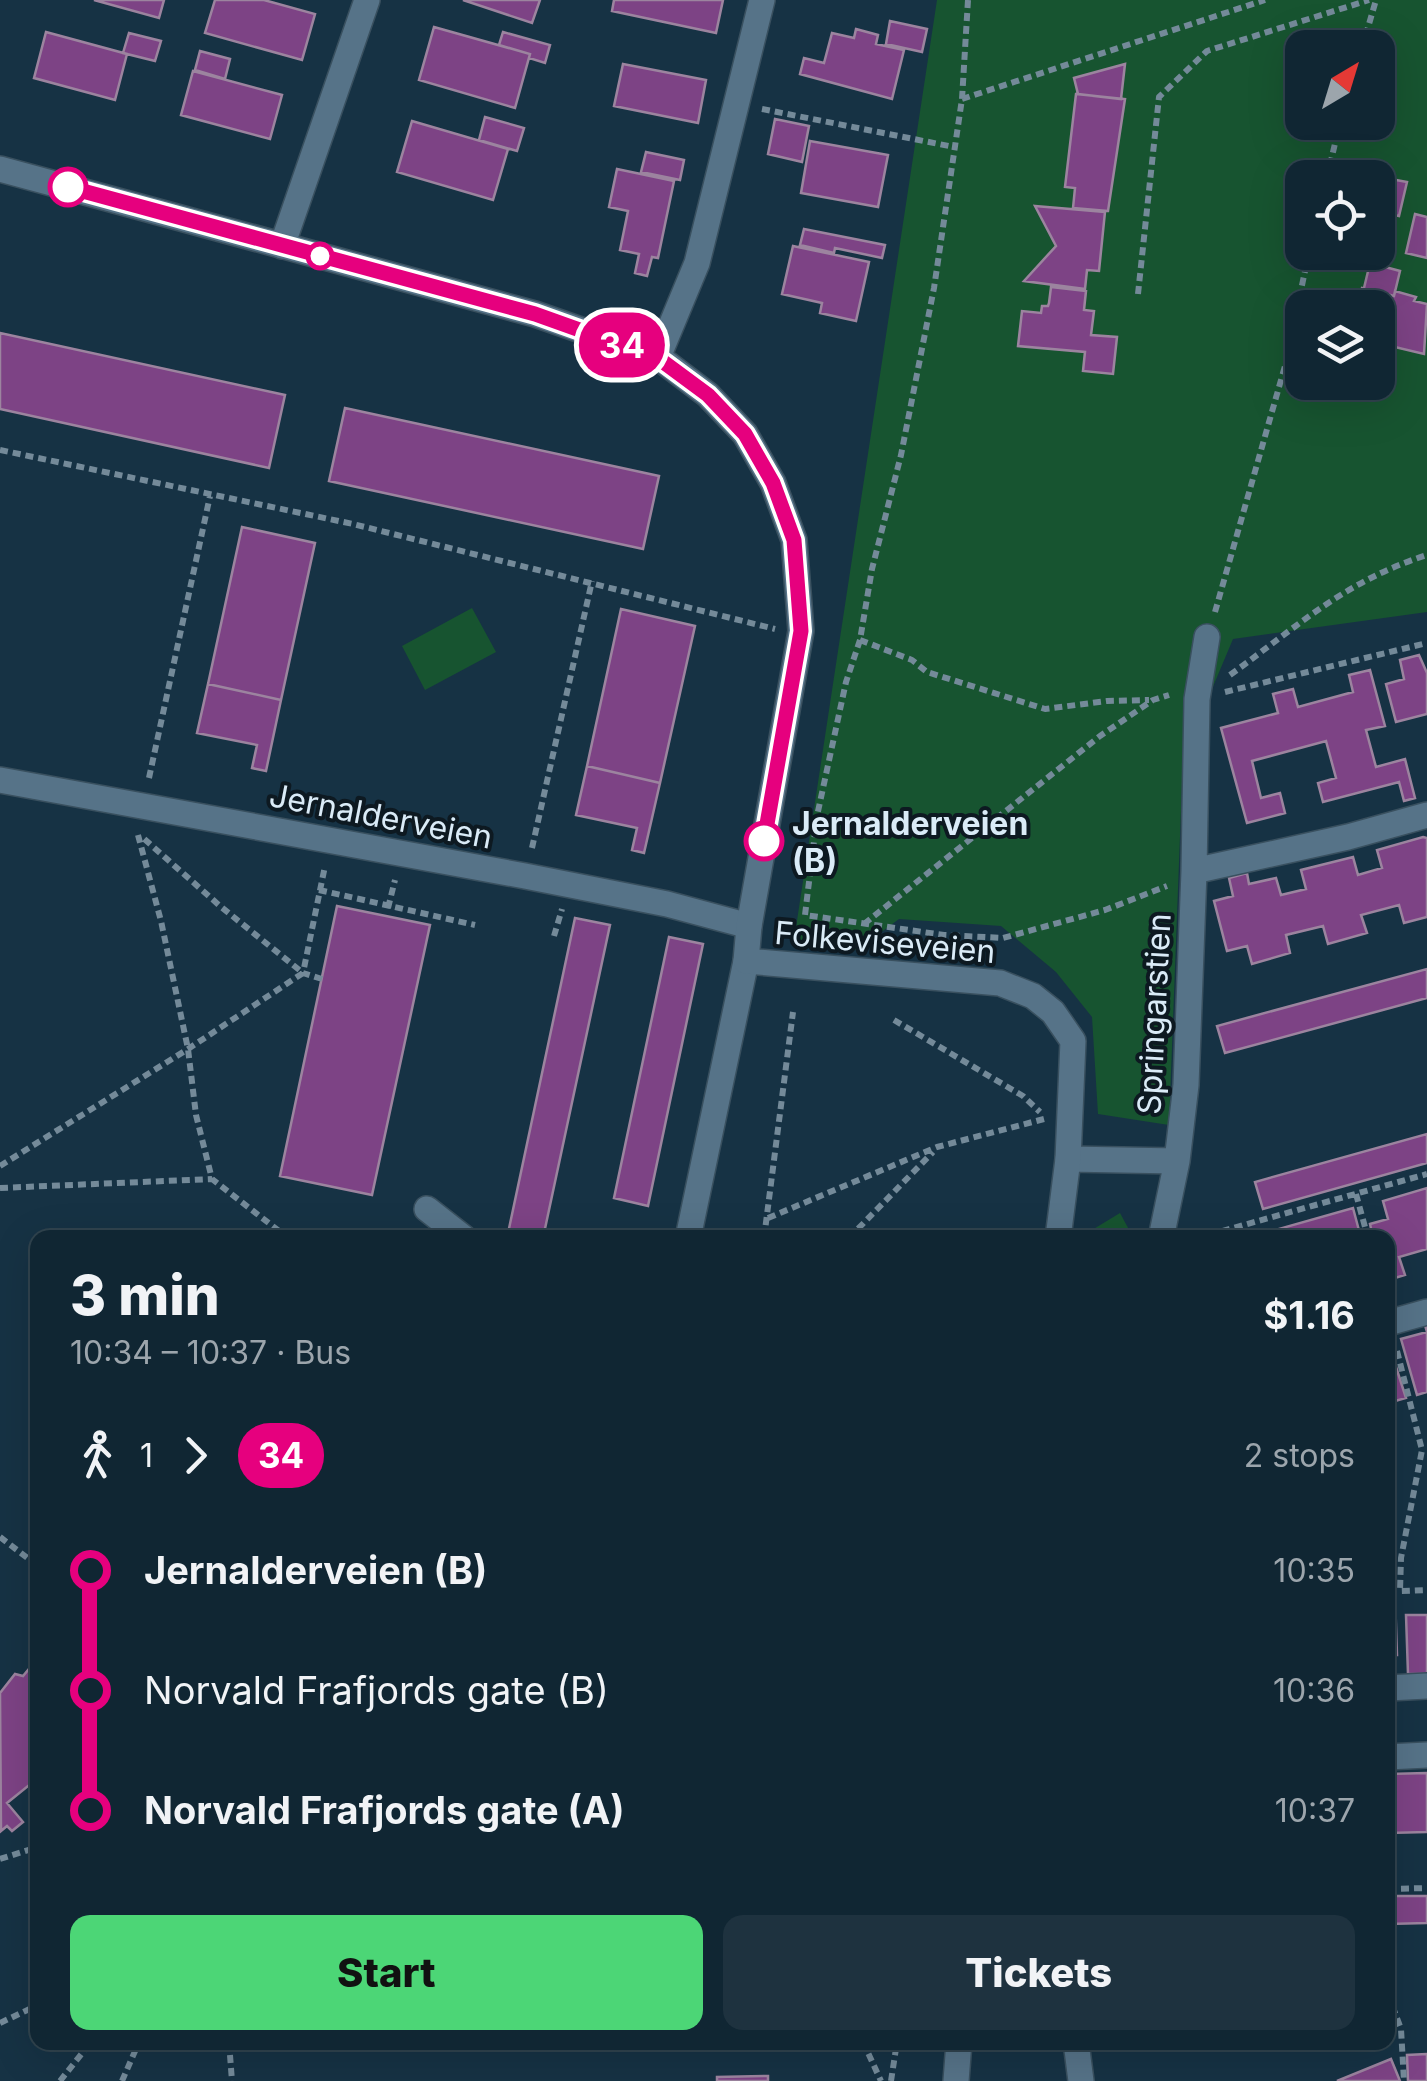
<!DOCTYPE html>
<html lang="en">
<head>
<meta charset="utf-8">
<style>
  :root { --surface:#102633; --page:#1e323f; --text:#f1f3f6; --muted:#9ca5ac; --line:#30434e; --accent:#4cd676 }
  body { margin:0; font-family:Inter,sans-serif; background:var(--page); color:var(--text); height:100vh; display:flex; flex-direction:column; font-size:38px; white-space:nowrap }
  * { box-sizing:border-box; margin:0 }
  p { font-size:32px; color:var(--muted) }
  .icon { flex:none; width:55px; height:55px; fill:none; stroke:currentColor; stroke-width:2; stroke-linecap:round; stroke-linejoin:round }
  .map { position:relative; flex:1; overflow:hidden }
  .side { position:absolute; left:30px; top:1230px; width:1365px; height:820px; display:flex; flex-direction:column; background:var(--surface); border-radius:20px; box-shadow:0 10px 40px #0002,0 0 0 2px var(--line) }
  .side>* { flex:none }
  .badge { padding:0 20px; border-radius:32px; font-size:35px; line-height:65px }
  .needle { width:65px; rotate:38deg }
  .buttons { position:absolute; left:1285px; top:30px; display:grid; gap:20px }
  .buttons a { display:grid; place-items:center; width:110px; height:110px; border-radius:20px; background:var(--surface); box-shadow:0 10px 40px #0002,0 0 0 2px var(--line); font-size:50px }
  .map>.badge { position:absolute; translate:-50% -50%; box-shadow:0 0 0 5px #fff }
  .legs { display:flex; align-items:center; gap:15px; height:110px; padding:0 40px; font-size:32px }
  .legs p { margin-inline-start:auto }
  .summary { display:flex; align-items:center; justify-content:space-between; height:170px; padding:0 40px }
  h1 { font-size:55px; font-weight:800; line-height:75px }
  .button { display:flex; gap:20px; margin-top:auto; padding:20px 40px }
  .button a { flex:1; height:115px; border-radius:20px; background:var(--accent); color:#111; font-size:40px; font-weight:800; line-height:115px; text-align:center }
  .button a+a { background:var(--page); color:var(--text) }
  ul { padding:0 40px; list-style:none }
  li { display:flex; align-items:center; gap:35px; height:120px; font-size:38px }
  li i { display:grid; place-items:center; width:15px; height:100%; margin:0 12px; background:currentColor }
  li i::after { content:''; width:25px; height:25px; margin:-12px; border:8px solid; border-radius:50%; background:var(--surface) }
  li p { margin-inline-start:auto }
  li:first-child i { background:linear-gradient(#0000 50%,currentColor 0) }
  li:last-child i { background:linear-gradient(currentColor 50%,#0000 0) }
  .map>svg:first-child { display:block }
  .green { fill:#175430; fill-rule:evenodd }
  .building { fill:#7d4385; stroke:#9c849f; stroke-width:2.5 }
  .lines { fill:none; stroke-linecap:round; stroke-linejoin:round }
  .minor-casing { stroke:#39505f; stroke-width:28 }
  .tertiary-casing { stroke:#39505f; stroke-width:28 }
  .path { stroke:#748a99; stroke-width:6; stroke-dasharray:8 5; stroke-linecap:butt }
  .minor { stroke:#567388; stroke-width:25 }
  .tertiary { stroke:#567388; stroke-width:25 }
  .line-1-casing { stroke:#fff; stroke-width:22 }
  .line-1 { stroke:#e6007e; stroke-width:15 }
  .stop-1-dot { fill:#fff; stroke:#e6007e; stroke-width:5 }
  .labels { text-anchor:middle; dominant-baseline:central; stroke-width:8; stroke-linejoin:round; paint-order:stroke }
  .street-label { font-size:32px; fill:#daebf7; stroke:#0d1921 }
  .stop-label { font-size:32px; font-weight:bold; fill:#daebf7; stroke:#0d1921; text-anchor:start }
</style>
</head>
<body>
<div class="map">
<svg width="1427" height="2081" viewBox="0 0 1427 2081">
  <rect width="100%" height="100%" fill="#163244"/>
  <path class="green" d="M937,0H1427V612L1233,639L1183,758L1169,1125L1098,1114L1092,1017L1056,972L1001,926L899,919L857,950L793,947ZM1302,48H1378V122H1302ZM1302,178H1378V252H1302ZM1302,308H1378V382H1302Z
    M472,608L496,652L425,690L402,646Z
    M1120,1213L1133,1237H1086L1087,1233Z"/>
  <path class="building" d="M94,0H164L159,18Z
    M215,0H264L315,14L302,60L205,33Z
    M463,0H540L532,23Z
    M614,0H723L716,33L612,11Z
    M890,21L927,29L922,52L886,44Z
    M434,27L530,54L515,108L419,80Z
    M856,29L878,35L876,44L904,50L892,99L800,74L804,58L824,63L832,33L854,38Z
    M46,32L127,54L115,100L34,78Z
    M503,32L550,45L545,63L529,58L530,54L499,45Z
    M129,33L161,41L155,61L123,53Z
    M200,51L230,59L225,79L195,70Z
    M623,64L706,80L698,123L614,106Z
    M1125,64L1121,99L1078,94L1074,78Z
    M193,71L282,95L270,139L181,115Z
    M1076,94L1125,99L1108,211L1073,208L1075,188L1065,187Z
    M485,117L524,128L517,151L479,140Z
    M775,119L809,126L802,162L768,154Z
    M412,121L508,149L493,200L397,172Z
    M810,141L888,155L878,207L801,193Z
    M646,152L684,160L680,180L641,172Z
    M617,169L674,181L658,258L652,257L647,276L635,273L639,254L620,250L628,211L609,207Z
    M1369,175L1407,182L1399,216L1379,212L1381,200L1378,199V178H1369Z
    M1035,206L1105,212L1099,271L1087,270L1085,289L1024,281L1056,246Z
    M1415,214L1427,217V258L1406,253Z
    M804,229L885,245L882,258L835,248L834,253L800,245Z
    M793,246L869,262L856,321L820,313L822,303L782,294Z
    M1370,263L1400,271L1394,296L1364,288Z
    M1051,287L1086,291L1084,310L1094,311L1091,335L1117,337L1113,374L1083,371L1085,352L1018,346L1022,311L1041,313L1042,306H1048L1049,303Z
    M1362,288L1394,296L1395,291L1416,297L1414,301L1427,304L1424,354L1378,343V308H1357Z
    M0,333L285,395L269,468L0,409Z
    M345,408L659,476L643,549L329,481Z
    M242,527L315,543L281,700L208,684Z
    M621,609L695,626L660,783L587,766Z
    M1419,655L1427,673V714L1396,722L1386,684L1404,679L1400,660Z
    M1370,670L1385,726L1366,730L1376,767L1405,759L1415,798L1404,801L1399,782L1323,802L1318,783L1336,778L1326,741L1252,761L1261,798L1280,793L1285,813L1247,823L1221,728L1278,713L1273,694L1293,689L1298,707L1353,692L1349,675Z
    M208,684L281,700L266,771L252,768L257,745L197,733Z
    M587,766L660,783L644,853L632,850L637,828L576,815Z
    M1423,837L1427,838V917L1404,923L1399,905L1361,915L1367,933L1328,944L1323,926L1286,935L1290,953L1252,964L1247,946L1227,951L1214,901L1233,896L1229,878L1247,873L1249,884L1276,878L1281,895L1306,889L1301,870L1353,857L1358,875L1382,868L1377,850Z
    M337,906L430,925L372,1195L280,1176Z
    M575,918L610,925L543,1238H507Z
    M669,937L703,944L648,1206L614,1198Z
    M1427,969V998L1225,1053L1217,1026Z
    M1427,1134V1163L1263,1209L1255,1182Z
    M1427,1188V1249L1399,1257L1405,1275L1388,1280V1238H1373L1370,1224L1388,1219L1383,1201Z
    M1353,1208L1361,1238H1247Z
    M1427,1321V1392L1417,1395L1401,1339L1427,1332L1424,1322Z
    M1388,1342L1406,1398L1388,1403Z
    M1388,1596H1395L1397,1655H1388Z
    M1406,1615H1427V1674H1408Z
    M38,1658V1778L7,1803L23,1822L12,1831L7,1826L1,1831L0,1693L15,1674L23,1676Z
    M1388,1764V1774L1427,1773V1832L1388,1833Z
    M1388,1896H1427V1923L1388,1924Z
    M1427,2054V2081H1408L1407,2055Z
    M1391,2059L1400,2081H1337Z
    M768,2076V2081H717V2077Z"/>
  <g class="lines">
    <g class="minor-casing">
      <path id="minor" d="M282,246L367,0
        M658,357L697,263L762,0
        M1207,637L1197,699L1194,871L1348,837L1427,815
        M0,780L525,876L667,904L749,926
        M1068,1159L1177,1161
        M427,1209L464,1238
        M688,1238L746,961
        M1161,1238L1177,1161L1186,1085L1194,871
        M1388,1323L1427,1312
        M1388,1688L1427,1686
        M1388,1757L1427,1755
        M1076,2042L1081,2081"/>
    </g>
    <g class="tertiary-casing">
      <path id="tertiary" d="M0,169L535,314L658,357L708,395L745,434L773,483L794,540L801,631L749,926L746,961L1000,983L1033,996L1053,1012L1073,1041L1068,1159L1058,1238
        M956,2081L959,2042"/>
    </g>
    <path class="path" d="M968,0L962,99L934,288L901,455L872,569L860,640L846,682L817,816L805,915L944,935L1003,938L1105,910L1167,886
      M1362,48L1376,0
      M962,99L1265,0
      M762,109L954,147
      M1327,178L1340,122
      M1138,294L1159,97L1207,51L1369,0
      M0,450L353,524L775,629
      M1215,612L1285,366L1309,252
      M860,640L912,660L927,672L1045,709L1107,701L1149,700
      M1230,675C1298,626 1345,581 1427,555
      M1225,692L1427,643
      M149,778L210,496
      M138,835L161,921L188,1049L196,1115L212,1179L288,1238
      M532,848L592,581
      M319,890L475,925
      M388,908L395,880
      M864,924L1100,736L1153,700L1169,695
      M554,936L562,909
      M322,979L303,973L325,866
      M894,1020L1023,1096L1040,1112
      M0,1166L188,1049L303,973L220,906L142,837
      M0,1188L212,1179
      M1356,1194L1368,1238
      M768,1218L937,1147L1044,1119
      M764,1238L793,1012
      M849,1238L933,1152
      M1197,1238L1427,1174
      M1397,1351L1422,1450L1401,1558L1400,1591L1427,1590
      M0,1537L38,1566
      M0,1859L38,1847
      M1388,1889L1427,1888
      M1388,1994L1401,2029L1404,2081
      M0,2023L38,2005
      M229,2042L232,2081
      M863,2042L881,2081
      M60,2081L91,2042
      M122,2081L139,2042
      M891,2081L897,2042"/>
    <use href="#minor" class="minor"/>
    <use href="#tertiary" class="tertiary"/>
  </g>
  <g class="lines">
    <g class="line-1-casing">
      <path id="line-1" d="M68,187L535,314L658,358L708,395L745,434L773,483L794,540L801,631L764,841"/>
    </g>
    <use href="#line-1" class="line-1"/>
  </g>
  <g class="stop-1-dot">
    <circle cx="68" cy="187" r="18"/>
    <circle cx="320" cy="256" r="12"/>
    <circle cx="764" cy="841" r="18"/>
  </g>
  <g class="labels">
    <g class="street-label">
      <text transform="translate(381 816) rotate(11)">Jernalderveien</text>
      <text transform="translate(885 942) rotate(5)">Folkeviseveien</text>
      <text transform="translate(1154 1014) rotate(-87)">Springarstien</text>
    </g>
    <g class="stop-label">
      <text x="792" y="823">Jernalderveien<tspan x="792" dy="37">(B)</tspan></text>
    </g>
  </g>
</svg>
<div class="buttons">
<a><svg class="needle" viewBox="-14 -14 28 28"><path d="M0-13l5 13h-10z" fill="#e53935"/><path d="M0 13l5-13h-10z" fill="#9ca5ac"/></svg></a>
<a><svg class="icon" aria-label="locate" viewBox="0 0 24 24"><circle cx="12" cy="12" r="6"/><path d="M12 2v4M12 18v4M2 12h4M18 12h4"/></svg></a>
<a><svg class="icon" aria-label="layers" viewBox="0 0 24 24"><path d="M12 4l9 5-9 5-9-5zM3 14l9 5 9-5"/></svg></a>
</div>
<b class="badge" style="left:622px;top:345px;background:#e6007e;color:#fff">34</b>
<section class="side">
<div class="summary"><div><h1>3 min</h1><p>10:34 – 10:37 · Bus</p></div><b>$1.16</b></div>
<div class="legs"><svg class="icon" aria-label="walk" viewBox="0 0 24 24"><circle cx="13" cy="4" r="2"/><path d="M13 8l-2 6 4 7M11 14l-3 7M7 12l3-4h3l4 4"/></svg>1<svg class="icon" aria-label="forward" viewBox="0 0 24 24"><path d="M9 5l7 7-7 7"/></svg><b class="badge" style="background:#e6007e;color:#fff">34</b><p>2 stops</p></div>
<ul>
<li><i style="color:#e6007e"></i><b>Jernalderveien (B)</b><p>10:35</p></li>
<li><i style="color:#e6007e"></i><span>Norvald Frafjords gate (B)</span><p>10:36</p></li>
<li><i style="color:#e6007e"></i><b>Norvald Frafjords gate (A)</b><p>10:37</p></li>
</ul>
<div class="button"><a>Start</a><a>Tickets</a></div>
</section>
</div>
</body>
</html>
